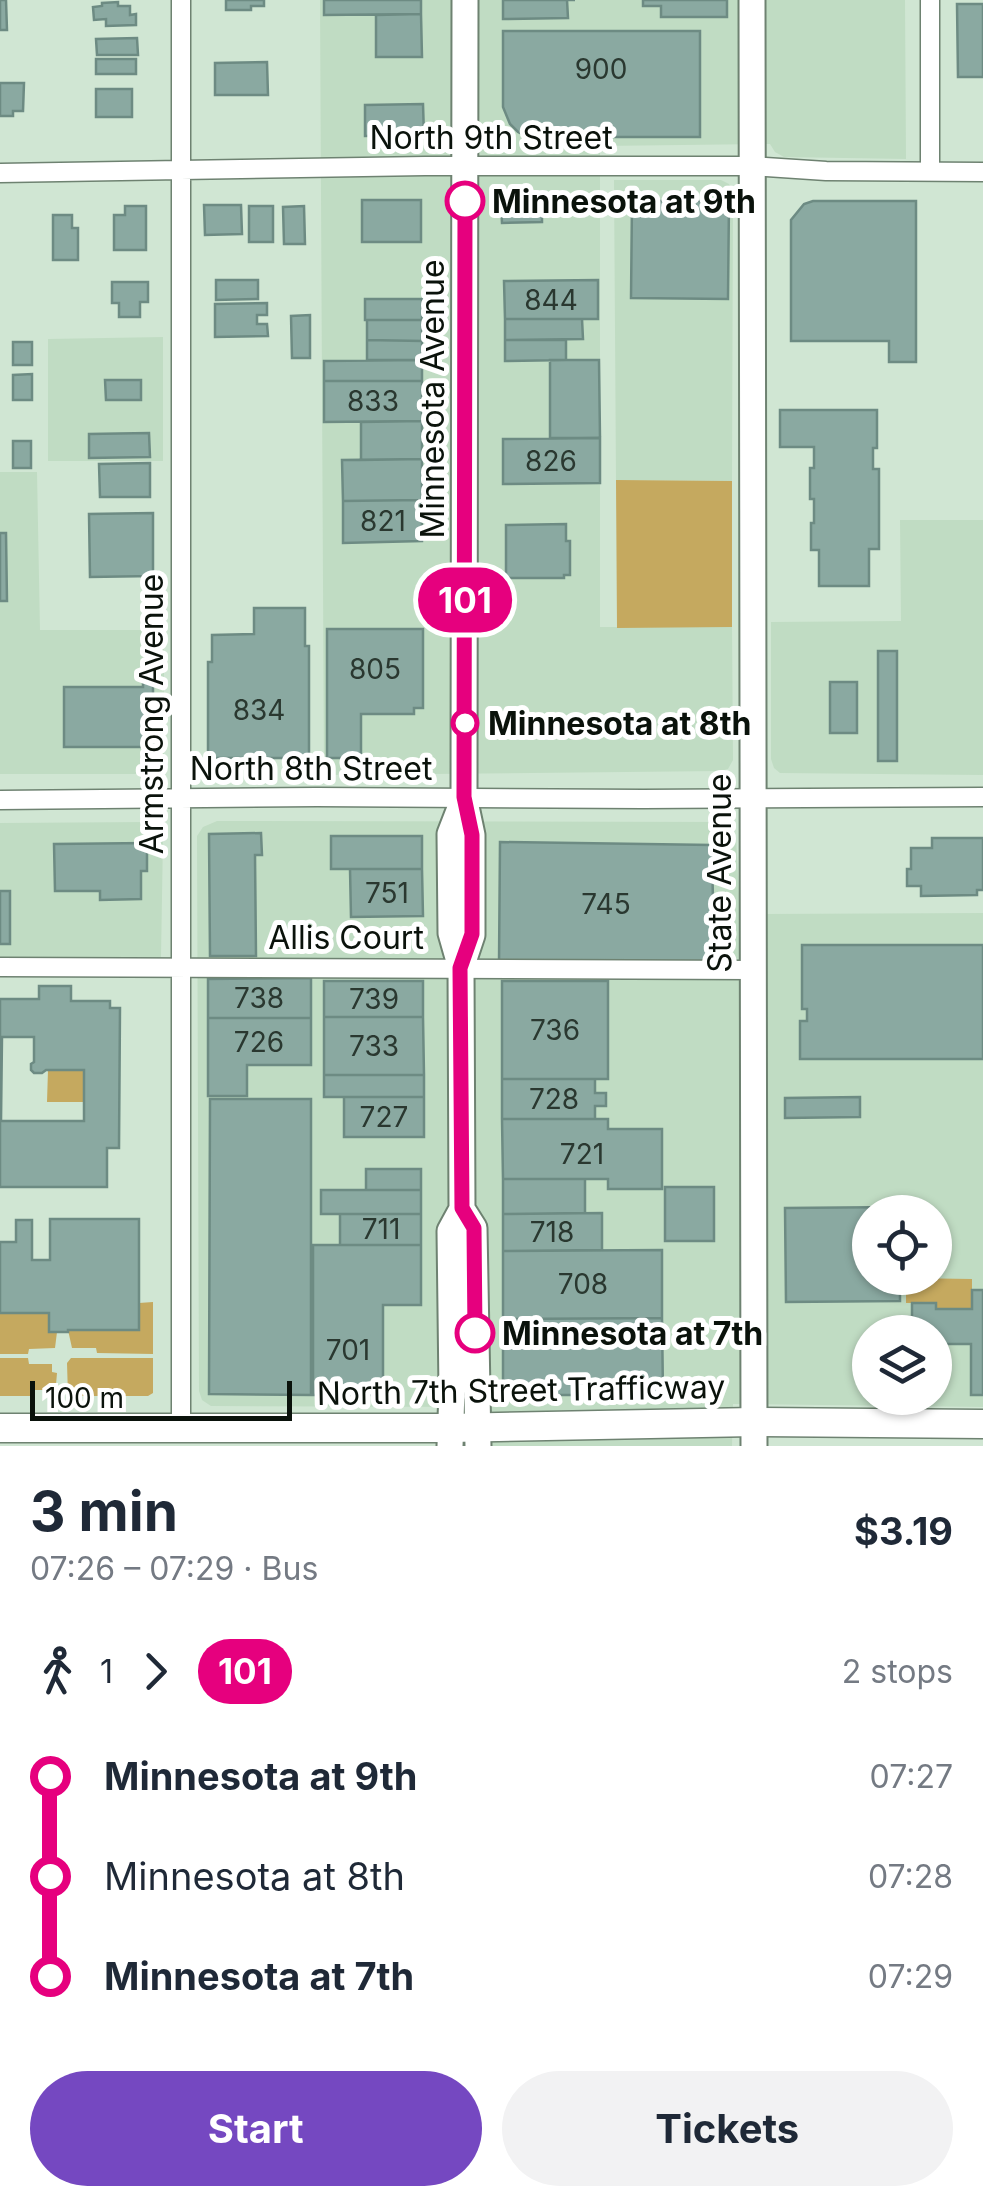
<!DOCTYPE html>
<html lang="en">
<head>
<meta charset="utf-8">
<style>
  :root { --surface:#fff; --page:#f2f2f3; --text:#1f2937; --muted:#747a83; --accent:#7548c1 }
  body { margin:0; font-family:Inter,sans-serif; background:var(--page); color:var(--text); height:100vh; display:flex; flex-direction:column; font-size:38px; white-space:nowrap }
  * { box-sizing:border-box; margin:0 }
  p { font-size:32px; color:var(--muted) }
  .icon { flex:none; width:55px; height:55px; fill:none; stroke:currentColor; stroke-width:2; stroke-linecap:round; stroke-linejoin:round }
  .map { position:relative; height:1446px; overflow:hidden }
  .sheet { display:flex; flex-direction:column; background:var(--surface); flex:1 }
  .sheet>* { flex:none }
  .badge { padding:0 20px; border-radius:32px; font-size:35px; line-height:65px }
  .controls { position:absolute; left:852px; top:1195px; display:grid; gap:20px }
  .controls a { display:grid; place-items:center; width:100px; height:100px; border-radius:50%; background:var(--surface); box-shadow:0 2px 8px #0004; font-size:50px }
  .scale { position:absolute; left:30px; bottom:25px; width:262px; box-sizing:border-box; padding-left:10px; border:5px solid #0a120b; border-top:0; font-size:28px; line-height:35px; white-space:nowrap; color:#0a120b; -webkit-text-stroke:8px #fff; paint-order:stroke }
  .map>.badge { position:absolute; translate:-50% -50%; box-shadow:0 0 0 5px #fff }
  .legs { display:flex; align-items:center; gap:15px; height:110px; padding:0 30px; font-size:32px }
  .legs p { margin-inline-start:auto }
  .head { display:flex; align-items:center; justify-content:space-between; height:170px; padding:0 30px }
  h1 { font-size:55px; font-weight:700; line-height:75px }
  .action { display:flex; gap:20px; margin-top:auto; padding:20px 30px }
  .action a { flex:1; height:115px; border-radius:60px; background:var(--accent); color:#fff; font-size:40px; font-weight:700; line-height:115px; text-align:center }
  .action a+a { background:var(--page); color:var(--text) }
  ul { padding:0 30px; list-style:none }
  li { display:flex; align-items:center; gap:35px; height:100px; font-size:38px }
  li i { display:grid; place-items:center; width:15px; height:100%; margin:0 12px; background:currentColor }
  li i::after { content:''; width:25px; height:25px; margin:-12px; border:8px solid; border-radius:50%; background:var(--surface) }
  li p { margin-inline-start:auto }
  li:first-child i { background:linear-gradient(#0000 50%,currentColor 0) }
  li:last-child i { background:linear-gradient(currentColor 50%,#0000 0) }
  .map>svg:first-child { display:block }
  .built { fill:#c0dcc3; fill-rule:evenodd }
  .green { fill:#c5a95f }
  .building { fill:#8aa9a1; stroke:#6d8b83; stroke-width:2.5; fill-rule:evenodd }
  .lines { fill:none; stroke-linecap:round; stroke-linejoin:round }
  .street-casing { stroke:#6e8271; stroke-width:21 }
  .secondary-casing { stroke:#6e8271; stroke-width:29 }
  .primary-casing { stroke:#6e8271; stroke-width:31 }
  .street { stroke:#fff; stroke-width:18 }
  .secondary { stroke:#fff; stroke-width:25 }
  .primary { stroke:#fff; stroke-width:28 }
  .line-1-casing { stroke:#fff; stroke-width:22 }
  .line-1 { stroke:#e6007e; stroke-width:15 }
  .stop-1-dot { fill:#fff; stroke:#e6007e; stroke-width:5 }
  .labels { text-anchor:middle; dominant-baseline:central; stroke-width:10; stroke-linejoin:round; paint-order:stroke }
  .number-label { font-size:28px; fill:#2a3830 }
  .street-label { font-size:32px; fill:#0a120b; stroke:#fff }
  .stop-label { font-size:32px; font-weight:bold; fill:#0a120b; stroke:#fff; text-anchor:start }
</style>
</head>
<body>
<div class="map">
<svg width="983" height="1446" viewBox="0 0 983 1446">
  <rect width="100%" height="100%" fill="#d0e6d3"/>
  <path class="built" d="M320,0H905L906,159L784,157L775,152L770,144L600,146V627H732L733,760L728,769L721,771L324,775Z
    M614,180H721L729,184L733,193L732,481L616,480Z
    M163,337V461H48V339Z
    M0,472H37L40,630H164V759L161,770L154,774H0Z
    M900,520H983V775L780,773L774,768L771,759V622L901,621Z
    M217,821L727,822L730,825L736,836L740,914L983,913V1407L733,1404L732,1446H486V1407L211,1406L202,1400L199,1391L197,836L203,827ZM870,1212H935V1278H870ZM870,1332H935V1398H870Z
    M148,822L158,826L163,837L161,957L158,959H0V823Z"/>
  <path class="green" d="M616,480L732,481V627L617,628Z
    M48,1070H84V1102H47Z
    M906,1278L972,1279V1309H936L935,1303H906Z
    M153,1302V1354L97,1353L96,1348H72L68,1330H139V1303Z
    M0,1313H49L57,1332L55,1348L29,1349L28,1354H0Z
    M0,1358H28L29,1364H52V1372L57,1373L55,1396H48L47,1390H34V1396H0Z
    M71,1358H153V1393L148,1396H68L67,1363Z"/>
  <path class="building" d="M0,0H6L7,30H0Z
    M226,0H264V6H251V10H226Z
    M324,0H421V14L324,15Z
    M503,0H575H567L568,18L503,19Z
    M643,0H727V17H661V6H643Z
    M118,2V6H130V15L136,14V25L106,26V19L94,20L93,7L102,6V3Z
    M957,4H983V77H958Z
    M421,14L422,57H376V15Z
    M503,31H700V137H528L518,132L510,124L503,107Z
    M137,38L138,55H97L96,39Z
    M96,59H136V74H96Z
    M267,62L268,95H215V63Z
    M0,83H24L23,111H13V116H0Z
    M96,89H132V117H96Z
    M423,104L424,135L365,136V105Z
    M362,200H421V242H362Z
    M632,201H729L728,299L631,298Z
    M813,201H916V362H889V341H791V220L804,204Z
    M542,202V222L502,223L501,203Z
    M204,205H241L242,234L205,235Z
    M125,206H146V250H114V215H125Z
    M249,206H273V242H249Z
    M304,206L305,244H284L283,207Z
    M53,215H72V228H78V260H53Z
    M216,280H258V299L216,300Z
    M598,280V319H505L504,281Z
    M112,282H148V302H140V317H119V303H112Z
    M365,299H422V320H365Z
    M267,303V315H257V324H267L268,336L215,337V304Z
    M310,315V358H292L291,316Z
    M505,319H582L583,339L505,340Z
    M367,320H422V341L367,340Z
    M367,340L422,341V360H367Z
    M505,340H566V360L505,361Z
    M13,342H32V365H13Z
    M422,360V381H324V361Z
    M550,360H599L600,438H550Z
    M32,374V400H13V375Z
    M105,380H141V400H106Z
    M324,381H422V421L324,422Z
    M780,410H877V448H873V469H879V549H869V586H819V550H811V523H814V499H810V468H814V447H780Z
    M422,421V459L361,460V422Z
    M149,433L150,457L89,458V434Z
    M600,438V483L503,484V439Z
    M13,441H31V468H13Z
    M422,459V500L343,501L342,460Z
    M150,463V497H100L99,464Z
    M422,500V541L343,543V501Z
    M153,513V576L90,577L89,514Z
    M566,524V541H570V575H564V578H506V525Z
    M0,533H6L7,601H0Z
    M254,608H305V646H309V758H208V662H212V635L254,634Z
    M327,629H423V708H414V714H361V758H327Z
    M878,651H897V761H878Z
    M143,678H153V759H143V747H64V687H143Z
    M830,682H857V733H830Z
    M261,833L262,855H255L256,956H210L209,834Z
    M331,836H422V869H331Z
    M932,838H983V890H977V895L921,896V886H907V869H911V848H932Z
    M500,842L712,845L714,965L499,964Z
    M147,843V871H141V899L100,900V891H55L54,844Z
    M350,869H422L423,916L351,917Z
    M0,891H10V944H0Z
    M802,945H983V1059H800V1021H807V1009H802Z
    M311,978V1018H208V979Z
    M324,981H423V1017H324Z
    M502,981H608V1079H502Z
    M39,986H71V1001H110V1008H120L119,1148H107V1187H0V999H39ZM2,1037H34V1062L31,1064V1070L34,1073H42L46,1070H84V1121H1Z
    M324,1017H423L424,1075H324Z
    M208,1018H311V1065H247V1096H208Z
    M324,1075H424V1097H324Z
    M502,1079H595V1093H606V1106H595V1119H502Z
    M344,1097H424V1137H344Z
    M860,1097V1117L785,1118V1098Z
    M210,1099H311V1395L209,1394Z
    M502,1119H608V1129H662V1189H608V1179H503Z
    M366,1169H421V1190H366Z
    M503,1179H585V1213L503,1214Z
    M665,1187H714V1241H665Z
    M321,1190H421V1214H321Z
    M899,1207V1212H870V1278H900V1301L786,1302L785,1208Z
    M602,1213V1250L503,1251V1214Z
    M340,1214H421V1245H340Z
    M50,1219H139V1330H68V1332H49V1313H0V1242H16V1220H32V1260H50Z
    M313,1245H421V1305H383V1395H313Z
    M662,1250V1318L503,1319V1251Z
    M972,1290H983V1395H971V1344H935V1332L906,1331V1317H912V1303H936V1309H972Z
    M662,1318L663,1395H503V1319Z"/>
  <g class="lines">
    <g class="street-casing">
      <path id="street" d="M181,0V1428
        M930,171V0
        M0,173L425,166H752L826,171L983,172
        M0,800L317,797L643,799L983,797
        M0,967L752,970"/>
    </g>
    <g class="secondary-casing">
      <path id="secondary" d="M752,0L754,1446
        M461,968L472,935V835L464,797L465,0
        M462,1209L474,1228L478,1446
        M450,1446L452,1391L450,1231L462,1209L461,968L451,933L450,834L464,798"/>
    </g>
    <g class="primary-casing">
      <path id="primary" d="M0,1428H451L754,1422L983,1424"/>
    </g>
    <use href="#street" class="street"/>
    <use href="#secondary" class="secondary"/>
    <use href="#primary" class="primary"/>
  </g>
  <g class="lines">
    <g class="line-1-casing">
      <path id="line-1" d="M465,201L464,797L472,835V934L460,968L462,1208L474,1228L475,1333"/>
    </g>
    <use href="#line-1" class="line-1"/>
  </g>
  <g class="stop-1-dot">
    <circle cx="465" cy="201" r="18"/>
    <circle cx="465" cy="723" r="12"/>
    <circle cx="475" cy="1333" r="18"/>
  </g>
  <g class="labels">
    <g class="number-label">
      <text x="601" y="69">900</text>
      <text x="551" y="300">844</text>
      <text x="373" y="401">833</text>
      <text x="551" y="461">826</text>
      <text x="383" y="521">821</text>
      <text x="375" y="669">805</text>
      <text x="259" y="710">834</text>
      <text x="387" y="893">751</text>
      <text x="606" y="904">745</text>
      <text x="259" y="998">738</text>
      <text x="374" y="999">739</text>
      <text x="555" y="1030">736</text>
      <text x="259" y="1042">726</text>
      <text x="374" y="1046">733</text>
      <text x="554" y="1099">728</text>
      <text x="384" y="1117">727</text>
      <text x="582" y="1154">721</text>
      <text x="381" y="1229">711</text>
      <text x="552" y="1232">718</text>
      <text x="583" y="1284">708</text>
      <text x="348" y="1350">701</text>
    </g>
    <g class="street-label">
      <text x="491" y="137">North 9th Street</text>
      <text transform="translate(432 399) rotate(-90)">Minnesota Avenue</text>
      <text transform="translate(151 714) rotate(-90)">Armstrong Avenue</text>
      <text x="311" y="768">North 8th Street</text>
      <text transform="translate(719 873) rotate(-90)">State Avenue</text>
      <text x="346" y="937">Allis Court</text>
      <text transform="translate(521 1390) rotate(-1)">North 7th Street Trafficway</text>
    </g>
    <g class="stop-label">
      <text x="492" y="201">Minnesota at 9th</text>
      <text x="488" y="723">Minnesota at 8th</text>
      <text x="502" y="1333">Minnesota at 7th</text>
    </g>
  </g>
</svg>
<div class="controls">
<a><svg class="icon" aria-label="locate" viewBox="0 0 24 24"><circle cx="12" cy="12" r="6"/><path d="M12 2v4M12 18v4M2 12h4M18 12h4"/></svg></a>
<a><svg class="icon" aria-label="layers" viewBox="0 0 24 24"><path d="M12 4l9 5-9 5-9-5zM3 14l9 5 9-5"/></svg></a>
</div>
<div class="scale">100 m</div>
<b class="badge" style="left:465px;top:600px;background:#e6007e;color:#fff">101</b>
</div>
<section class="sheet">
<div class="head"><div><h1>3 min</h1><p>07:26 – 07:29 · Bus</p></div><b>$3.19</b></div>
<div class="legs"><svg class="icon" aria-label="walk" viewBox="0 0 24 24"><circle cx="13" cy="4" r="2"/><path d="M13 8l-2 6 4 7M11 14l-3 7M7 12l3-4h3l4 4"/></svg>1<svg class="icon" aria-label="forward" viewBox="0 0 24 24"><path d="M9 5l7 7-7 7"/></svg><b class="badge" style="background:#e6007e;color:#fff">101</b><p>2 stops</p></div>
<ul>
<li><i style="color:#e6007e"></i><b>Minnesota at 9th</b><p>07:27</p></li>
<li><i style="color:#e6007e"></i><span>Minnesota at 8th</span><p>07:28</p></li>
<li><i style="color:#e6007e"></i><b>Minnesota at 7th</b><p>07:29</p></li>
</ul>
<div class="action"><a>Start</a><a>Tickets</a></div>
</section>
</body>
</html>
